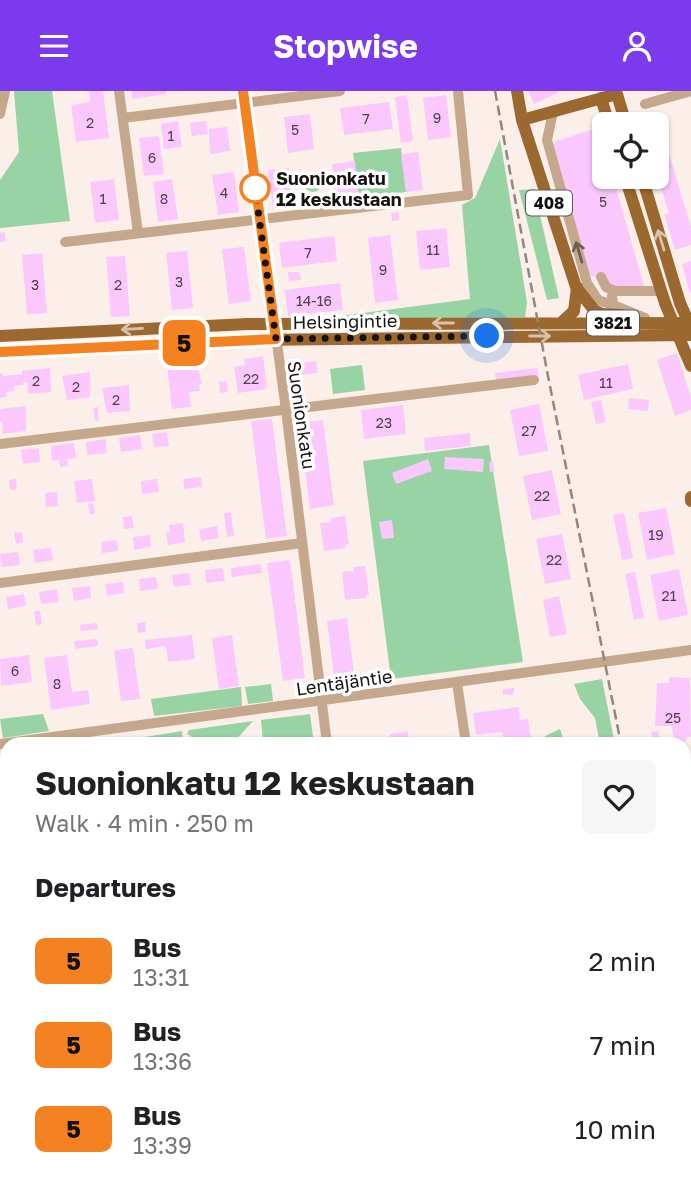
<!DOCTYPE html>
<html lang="en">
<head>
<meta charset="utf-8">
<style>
  :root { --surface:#fff; --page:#f6f6f6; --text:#202124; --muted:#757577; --accent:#7c3aed }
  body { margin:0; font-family:"Golos Text",sans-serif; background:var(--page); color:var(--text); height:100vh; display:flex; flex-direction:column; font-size:26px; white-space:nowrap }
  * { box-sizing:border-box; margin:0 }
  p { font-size:23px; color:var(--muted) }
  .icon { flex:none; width:38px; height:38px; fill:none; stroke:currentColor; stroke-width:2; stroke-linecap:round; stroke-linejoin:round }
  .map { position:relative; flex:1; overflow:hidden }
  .drawer { position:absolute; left:0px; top:646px; width:691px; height:450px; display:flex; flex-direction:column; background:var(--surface); border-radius:21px 21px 0 0; box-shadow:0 2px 5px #0004 }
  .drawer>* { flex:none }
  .badge { padding:0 14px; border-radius:10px; font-size:24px; line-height:46px }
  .controls { position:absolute; left:592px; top:21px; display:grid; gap:14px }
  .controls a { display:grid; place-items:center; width:77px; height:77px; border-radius:10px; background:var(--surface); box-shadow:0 2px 5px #0004; font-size:35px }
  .you { position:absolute; width:35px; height:35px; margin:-18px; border:5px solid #fff; border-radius:50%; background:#1a73e8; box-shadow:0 0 0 10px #1a73e833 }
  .map>.badge { position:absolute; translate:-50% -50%; box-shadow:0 0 0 4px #fff }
  h2 { padding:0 35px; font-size:26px; line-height:63px }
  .round { display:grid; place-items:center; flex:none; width:74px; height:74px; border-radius:10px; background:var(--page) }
  .overview { display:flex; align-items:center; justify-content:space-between; height:119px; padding:0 35px }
  h1 { font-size:33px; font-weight:700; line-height:52px }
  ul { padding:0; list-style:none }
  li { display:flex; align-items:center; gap:21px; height:84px; padding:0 35px }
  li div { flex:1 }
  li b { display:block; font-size:26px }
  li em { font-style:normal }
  li .badge { min-width:77px; font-weight:700; text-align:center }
  header { display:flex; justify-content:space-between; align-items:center; height:91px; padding:0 35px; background:var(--accent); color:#fff; font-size:32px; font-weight:700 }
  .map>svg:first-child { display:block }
  .green { fill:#97d3a3 }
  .building { fill:#fbc8fe }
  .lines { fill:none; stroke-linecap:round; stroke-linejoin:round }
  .minor { stroke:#c5a88c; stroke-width:10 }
  .major { stroke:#9b6930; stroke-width:12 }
  .rail { stroke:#8f8783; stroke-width:2.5; stroke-dasharray:10 5; stroke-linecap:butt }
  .major-bridge { stroke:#9b6930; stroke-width:12 }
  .oneway { stroke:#d7c3ac }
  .oneway2 { stroke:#6e5d4e }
  .line-casing { stroke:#fff; stroke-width:16 }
  .line { stroke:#f58220; stroke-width:10 }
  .walk { stroke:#161210; stroke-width:7; stroke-dasharray:0 12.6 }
  .stop-dot { fill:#fff; stroke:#f58220; stroke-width:3.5 }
  .labels { text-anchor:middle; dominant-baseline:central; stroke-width:7; stroke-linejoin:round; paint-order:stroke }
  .number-label { font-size:14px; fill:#4f404c }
  .shield { fill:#fff; stroke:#5c5958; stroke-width:2 }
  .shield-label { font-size:16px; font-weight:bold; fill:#161210 }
  .stop-label { font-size:18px; font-weight:bold; fill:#161210; stroke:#fff; text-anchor:start }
  .street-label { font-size:18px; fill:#161210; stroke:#fff }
</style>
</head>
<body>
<header><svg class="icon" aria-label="menu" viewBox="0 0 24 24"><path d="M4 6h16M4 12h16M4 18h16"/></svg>Stopwise<svg class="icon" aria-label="person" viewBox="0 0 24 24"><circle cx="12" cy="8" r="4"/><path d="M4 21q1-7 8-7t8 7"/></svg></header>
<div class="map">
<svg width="691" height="1095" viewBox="0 0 691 1095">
  <rect width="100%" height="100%" fill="#fcefe9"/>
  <path class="green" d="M14,0H52L70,130L0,137V89L19,61Z
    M500,48L527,211L525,226L317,228L470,208L462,114L475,107Z
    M401,57L406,101L359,107L353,62Z
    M304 92a9 9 0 1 1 18 0a9 9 0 1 1-18 0Z
    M534,98L559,207L547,209L519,99Z
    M362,274L365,299L333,303L330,278Z
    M489,354L523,571L391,588L363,370Z
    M602,588L615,653H600L595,627L580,608L574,593Z
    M271,593L273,610L248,613L245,596Z
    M241,596L242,615L154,625L151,608Z
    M43,623L49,640L3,647L0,628Z
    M310,623L314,653H291L290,647L263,650L261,629Z
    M253,630L232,653H204L187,643L189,639Z
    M560,638L565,653H546L545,645Z
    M182,640L183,653H144L145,646Z
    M7,817V1006L0,1009V819Z
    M684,1001L691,1004V1082L684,1088Z"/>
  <path class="building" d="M89,0H103L109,47L76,51L71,14L90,11Z
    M131,0H166V3L132,8Z
    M528,0H557L558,2L534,13Z
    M407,4L413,50L401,52L395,6Z
    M446,4L451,46L428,49L423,7Z
    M389,11L393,38L344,44L340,17Z
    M310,23L314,58L288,62L284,26Z
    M178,30L182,56L164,58L161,33Z
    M206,30L208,43L192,45L190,32Z
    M227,36L230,60L210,63L209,38Z
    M594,38L600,41L604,56V86H613L647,205H612L603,201L597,187L588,183L552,56L556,50Z
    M159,45L164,83L144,85L139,47Z
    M664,46L691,136V154L675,159L664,123L669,122L656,81V48Z
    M418,61L423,99L406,101L401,63Z
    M355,70L359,107L336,109L332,73Z
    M289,77L294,115L273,118L268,79Z
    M234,81L239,121L218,124L212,84Z
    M114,88L119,129L95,132L90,91Z
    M172,88L178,128L158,131L153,91Z
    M399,121V129L392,130L391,122Z
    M446,137L450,176L420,179L416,140Z
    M5,141L6,150L0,151V142Z
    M390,144L398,209L375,212L368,147Z
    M334,145L337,170L282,177L279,152Z
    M244,156L251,210L229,213L222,158Z
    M187,160L193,217L172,219L166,162Z
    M42,162L47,222L27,223L22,164Z
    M125,165L130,225L111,226L106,166Z
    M691,170V202H690L682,173Z
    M288,181H300L301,189L289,190Z
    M340,192L343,219L288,225L285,199Z
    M677,262L691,306V319L675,325L657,269Z
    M185,263L186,274L197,273L202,293L199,294L200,300L189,301L191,316L172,318L166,266Z
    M263,265L267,298L238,302L234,276L245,274L244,268Z
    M316,270L318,282L301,284L300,272Z
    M628,273L633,298L584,309L578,284Z
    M50,277L51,301L28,303L27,291H23L24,294L14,295L15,300L6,301L7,306L0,307V283L3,282V285L22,283V280Z
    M537,277L539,286L496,290L495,282Z
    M90,281V306L67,309L62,285Z
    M227,290L228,301L220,302L219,291Z
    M129,294L130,320L107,322L102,297Z
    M629,307L649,309L648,320L628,318Z
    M601,309L606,331L596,333L591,311Z
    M539,313L548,360L519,365L510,319Z
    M403,314L406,343L364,348L361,319Z
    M26,315V340L3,343L2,331H0V318Z
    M98,316L99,330H95L93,317Z
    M272,328L287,445L266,448L251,330Z
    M323,329L334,414L310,418L299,332Z
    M167,341L169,355L154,356L152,343Z
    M470,342L471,355L425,360L424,347Z
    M140,344L142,358L121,361L119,347Z
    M106,348L107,362L87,364L86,351Z
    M74,352L76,367L67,368L68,375L60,376L59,369L52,370L51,355Z
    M39,357L40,371L23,373L21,359Z
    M445,366L484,368L483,381L444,378Z
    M428,368L432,380L396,393L392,382Z
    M493,370L495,380L490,381L489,371Z
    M552,379L561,423L532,429L523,385Z
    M201,386L202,396L184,398L183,388Z
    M16,388L17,398L10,399L9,389Z
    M92,388L95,410L77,412L74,390Z
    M157,388L159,401L142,403L141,390Z
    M57,401L58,415L46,416L45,402Z
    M93,412L95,423H90L88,413Z
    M666,417L675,463L647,469L638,422Z
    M231,421L234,445L227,446L224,422Z
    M624,422L633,467L622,469L613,424Z
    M132,425L134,437L124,438L123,426Z
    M345,425L349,453L345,454L346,457L324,460L320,432L331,431V427Z
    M392,429L394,447L382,448L379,431Z
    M183,432L185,451L168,454L166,442L170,441L169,434Z
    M217,435L219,447L201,450L199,438Z
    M22,441L23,452L16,453L14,442Z
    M562,443L571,488L545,493L536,448Z
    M150,444L151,456L134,459L133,446Z
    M117,449L118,460L102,462L101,451Z
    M51,457L53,469L35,472L33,459Z
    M18,461L20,474L2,476L0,463Z
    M290,469L305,587L283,590L267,472Z
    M261,473L262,482L232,486L231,477Z
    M365,475L369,504H366V507L345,509L342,481L354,480L353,476Z
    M223,477L225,490L206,492L205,479Z
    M679,478L688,524L659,530L650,484Z
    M635,481L644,527L634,529L625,483Z
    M189,482L191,494L174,496L172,484Z
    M156,486L158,498L140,500L139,488Z
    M123,491L124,502L107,505L105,493Z
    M90,495L91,507L74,510L72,497Z
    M57,498L59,511L41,513L39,501Z
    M24,503L26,515L8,518L6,506Z
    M559,505L567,543L550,546L543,509Z
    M34,520H40L42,533L36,534Z
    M347,527L354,582L334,585L327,530Z
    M145,531L146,541L138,542L137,532Z
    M97,532L98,538L81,540L80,534Z
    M192,544L195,568L168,571L166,555L146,558L145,549Z
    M232,544L239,595L219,598L212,547Z
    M97,548L98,555L75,558L74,550Z
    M133,557L140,608L121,610L114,559Z
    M29,564L32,591L1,595L0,568Z
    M67,564L72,601L88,599L90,613L51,619L44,567Z
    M669,586L690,587L691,646H686V650H674L672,635H655L657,592H669Z
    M514,597L513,604L503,603V598Z
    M519,616L520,629L528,628L532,653H504L502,641L476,644L473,622Z
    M658,640L661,653H654L651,641Z
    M408,641L410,653H391L390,643Z
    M7,689V708L0,703V698Z
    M121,1088H327L318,1095H126Z
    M380,1088H402L406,1095H379L376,1091Z
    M429,1088H450L454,1095H433Z
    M534,1088H588L589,1095H535Z"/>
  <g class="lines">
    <path class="minor" d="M119,0L138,142
      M243,0L286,319L327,653
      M645,13L691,0
      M553,21L547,49L587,192L598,209L613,214
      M0,23L5,0
      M123,27L340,0
      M65,151L468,104L458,0
      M601,186L606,196L615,200H661
      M612,205L613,214L645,227
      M0,353L534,289
      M0,492L302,452
      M457,592L466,653
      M0,653L691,559
      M0,808L7,807
      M686,828H691
      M0,1024L7,1021
      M86,1088L91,1095
      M0,1089L7,1088
      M341,1095L350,1088
      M516,1095L517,1088"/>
    <path class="major" d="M517,0L522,29L576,196L594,219L602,223L621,224
      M616,0L626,33
      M601,7L609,33
      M522,29L617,3
      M625,86L665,212
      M642,86L680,212
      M561,232L574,220L577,196
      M0,245L248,233L691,232
      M0,261L248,249L691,244
      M685,261L691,275
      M691,406V410"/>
    <path class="rail" d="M495,0L547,280L621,653
      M657,1095V1088"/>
    <path class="major-bridge" d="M665,212L685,261
      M680,212L691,237"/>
  </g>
  <defs><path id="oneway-shaft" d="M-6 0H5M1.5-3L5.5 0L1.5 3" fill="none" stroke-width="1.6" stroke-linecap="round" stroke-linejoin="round" transform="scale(1.75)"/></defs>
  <g class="oneway">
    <use href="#oneway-shaft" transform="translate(661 149) rotate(-107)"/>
    <use href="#oneway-shaft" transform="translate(443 232) rotate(180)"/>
    <use href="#oneway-shaft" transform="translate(132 238) rotate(177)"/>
    <use href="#oneway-shaft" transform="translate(540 245)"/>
  </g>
  <use class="oneway2" href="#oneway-shaft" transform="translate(579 161) rotate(-106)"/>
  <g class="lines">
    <g class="line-casing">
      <path id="line" d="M0,261L276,248L243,0"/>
    </g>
    <use href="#line" class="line"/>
    <path class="walk" d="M255,97L276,248L487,245"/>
  </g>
  <circle class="stop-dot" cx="255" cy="97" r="14"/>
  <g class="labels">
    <g class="number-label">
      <text x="437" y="26">9</text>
      <text x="366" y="27">7</text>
      <text x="90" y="31">2</text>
      <text x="295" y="38">5</text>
      <text x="171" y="44">1</text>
      <text x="152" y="66">6</text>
      <text x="224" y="101">4</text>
      <text x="103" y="107">1</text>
      <text x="164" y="107">8</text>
      <text x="603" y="110">5</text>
      <text x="433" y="158">11</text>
      <text x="308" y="161">7</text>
      <text x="383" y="178">9</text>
      <text x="179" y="190">3</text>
      <text x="35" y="193">3</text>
      <text x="118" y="193">2</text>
      <text x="314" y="209">14-16</text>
      <text x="251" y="287">22</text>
      <text x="36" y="289">2</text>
      <text x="606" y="291">11</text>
      <text x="76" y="295">2</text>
      <text x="116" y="308">2</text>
      <text x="384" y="331">23</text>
      <text x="529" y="339">27</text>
      <text x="542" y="404">22</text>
      <text x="656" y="443">19</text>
      <text x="554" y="468">22</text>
      <text x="669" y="504">21</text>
      <text x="15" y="579">6</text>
      <text x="57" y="592">8</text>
      <text x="673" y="626">25</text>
    </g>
    <g class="shield">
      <rect x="526" y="99.5" width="46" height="25" rx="5"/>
      <rect x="587" y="219.5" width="52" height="25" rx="5"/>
    </g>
    <g class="shield-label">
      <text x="549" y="112">408</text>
      <text x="613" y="232">3821</text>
    </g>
    <g class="stop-label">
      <text x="276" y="87">Suonionkatu<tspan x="276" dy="21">12 keskustaan</tspan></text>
    </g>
    <g class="street-label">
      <text transform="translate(345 230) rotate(-1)">Helsingintie</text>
      <text transform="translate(302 324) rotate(82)">Suonionkatu</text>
      <text transform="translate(344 591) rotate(-8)">Lentäjäntie</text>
    </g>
  </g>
</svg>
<div class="controls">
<a><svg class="icon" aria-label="locate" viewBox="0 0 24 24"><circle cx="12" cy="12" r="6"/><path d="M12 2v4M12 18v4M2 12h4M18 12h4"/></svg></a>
</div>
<div class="you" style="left:487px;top:245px"></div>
<b class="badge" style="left:184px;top:252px;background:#f58220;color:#111">5</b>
<section class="drawer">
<div class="overview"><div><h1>Suonionkatu 12 keskustaan</h1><p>Walk · 4 min · 250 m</p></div><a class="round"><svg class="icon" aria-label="heart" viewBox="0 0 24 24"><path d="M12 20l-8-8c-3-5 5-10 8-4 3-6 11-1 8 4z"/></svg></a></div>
<h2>Departures</h2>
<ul>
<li><span class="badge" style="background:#f58220;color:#111">5</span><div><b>Bus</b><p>13:31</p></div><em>2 min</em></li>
<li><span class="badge" style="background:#f58220;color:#111">5</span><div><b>Bus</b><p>13:36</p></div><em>7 min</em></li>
<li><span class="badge" style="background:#f58220;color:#111">5</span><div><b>Bus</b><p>13:39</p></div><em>10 min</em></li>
</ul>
</section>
</div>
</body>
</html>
